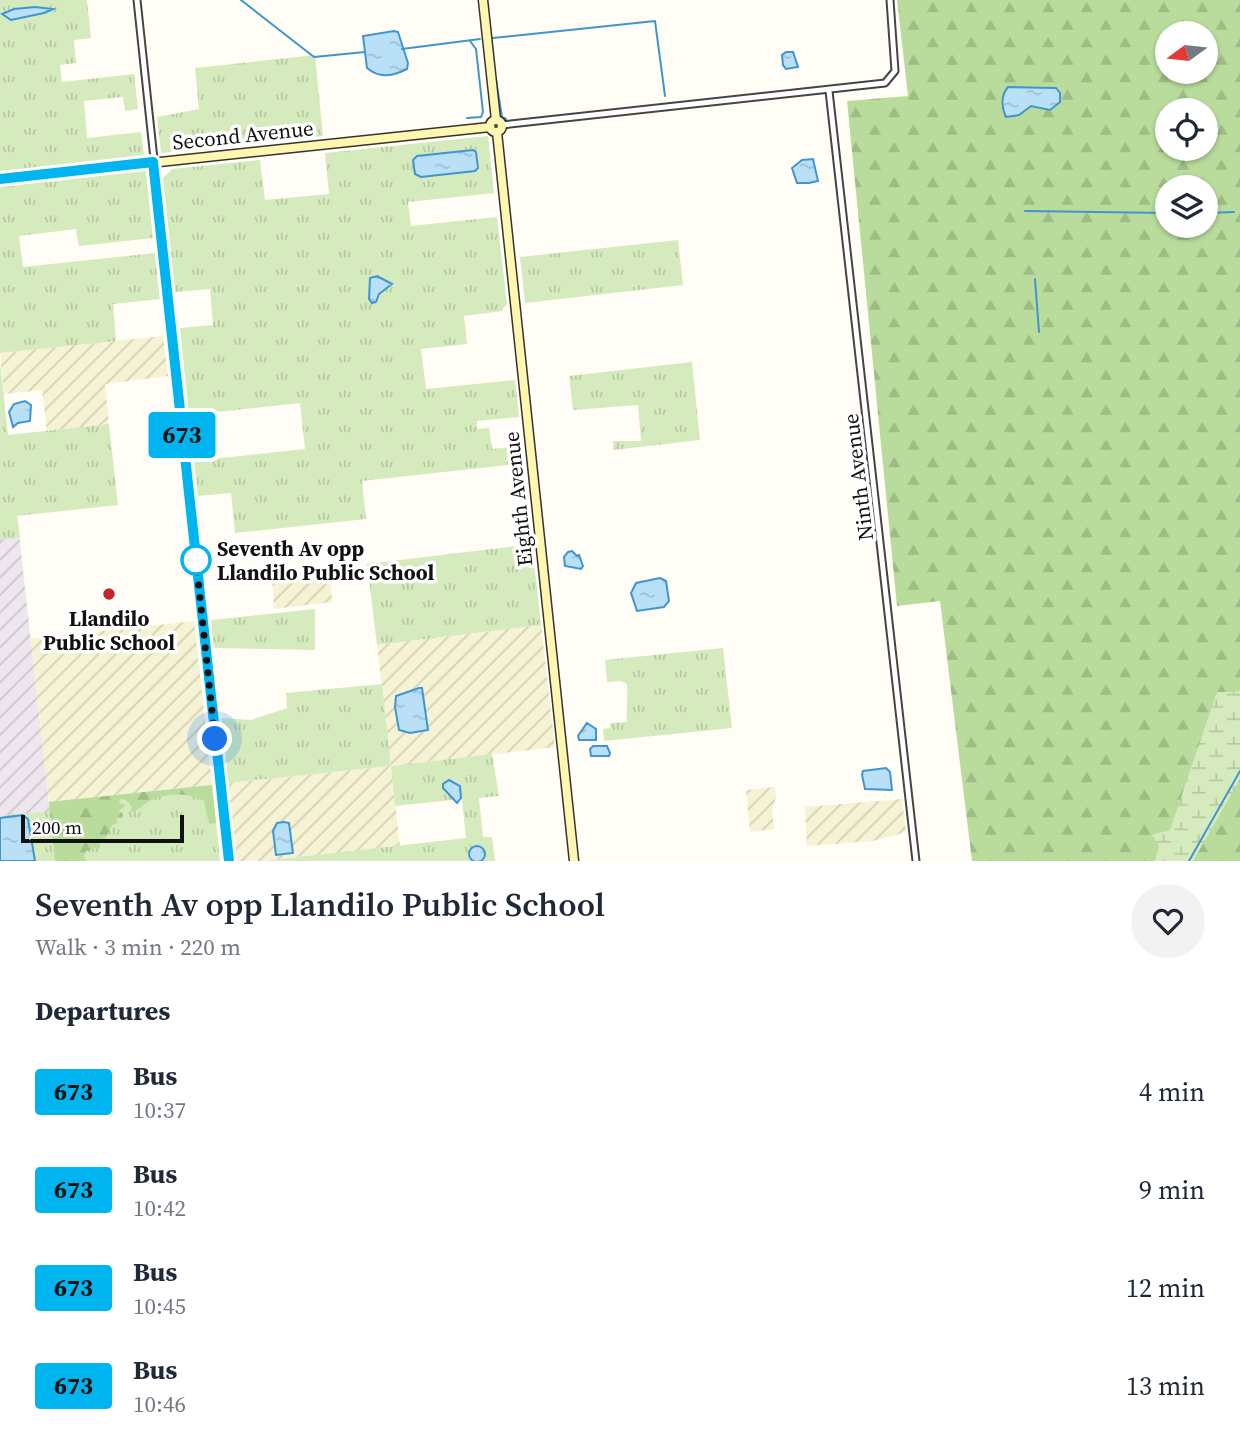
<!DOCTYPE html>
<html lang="en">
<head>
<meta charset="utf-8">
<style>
  :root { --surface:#fff; --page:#f2f2f3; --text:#1f2937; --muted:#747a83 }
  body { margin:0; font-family:"Source Serif 4",serif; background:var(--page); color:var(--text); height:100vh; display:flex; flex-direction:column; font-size:26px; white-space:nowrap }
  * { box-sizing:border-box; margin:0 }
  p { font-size:23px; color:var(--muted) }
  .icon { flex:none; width:38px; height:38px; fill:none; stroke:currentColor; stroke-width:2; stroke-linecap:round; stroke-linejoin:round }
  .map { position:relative; height:861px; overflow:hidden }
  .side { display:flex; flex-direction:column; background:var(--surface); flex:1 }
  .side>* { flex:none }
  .badge { padding:0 14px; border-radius:5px; font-size:24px; line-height:46px }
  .needle { width:46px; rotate:255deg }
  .fabs { position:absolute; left:1155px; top:21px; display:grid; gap:14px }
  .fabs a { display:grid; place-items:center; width:63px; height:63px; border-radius:50%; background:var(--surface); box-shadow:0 2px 5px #0004; font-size:35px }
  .scale { position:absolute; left:21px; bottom:18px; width:163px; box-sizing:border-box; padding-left:7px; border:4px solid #111; border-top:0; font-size:19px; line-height:24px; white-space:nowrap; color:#111; -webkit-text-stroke:5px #fff; paint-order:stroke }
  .you { position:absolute; width:35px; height:35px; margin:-18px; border:5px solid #fff; border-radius:50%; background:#1a73e8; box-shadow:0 0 0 10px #1a73e833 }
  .map>.badge { position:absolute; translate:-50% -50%; box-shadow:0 0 0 4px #fff }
  h2 { padding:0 35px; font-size:26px; line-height:63px }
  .round { display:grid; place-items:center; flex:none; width:74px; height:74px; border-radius:37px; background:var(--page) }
  .headline { display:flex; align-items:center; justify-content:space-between; height:119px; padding:0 35px }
  h1 { font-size:33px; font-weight:600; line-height:52px }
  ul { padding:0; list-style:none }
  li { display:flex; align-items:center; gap:21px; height:98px; padding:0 35px }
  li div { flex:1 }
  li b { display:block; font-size:26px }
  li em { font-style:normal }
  li .badge { min-width:77px; font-weight:700; text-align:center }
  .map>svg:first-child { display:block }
  .industrial { fill:url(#industrial-furrows) }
  .farmland { fill:url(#farmland-furrows) }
  .grass { fill:url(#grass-tufts) }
  .forest { fill:url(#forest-firs); fill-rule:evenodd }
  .wetland { fill:url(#wetland-marsh) }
  .water { fill:url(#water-ripples); stroke:#3f96cf; stroke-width:2 }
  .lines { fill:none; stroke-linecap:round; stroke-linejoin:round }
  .stream { stroke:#3f96cf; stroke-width:2 }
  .street-casing { stroke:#444; stroke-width:9 }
  .secondary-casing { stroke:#333; stroke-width:11 }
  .street { stroke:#fff; stroke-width:5 }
  .secondary { stroke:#fff6b0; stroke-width:8 }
  .line-casing { stroke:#fff; stroke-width:16 }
  .line { stroke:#00b5ef; stroke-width:10 }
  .walk { stroke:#111; stroke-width:7; stroke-dasharray:0 12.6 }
  .stop-dot { fill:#fff; stroke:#00b5ef; stroke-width:3.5 }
  .poi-dot { fill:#c4262e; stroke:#fff; stroke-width:2.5 }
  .labels { text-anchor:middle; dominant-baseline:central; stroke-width:7; stroke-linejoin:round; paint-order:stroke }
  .street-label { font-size:21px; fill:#111; stroke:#fff }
  .stop-label { font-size:21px; font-weight:bold; fill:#111; stroke:#fff; text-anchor:start }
  .poi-label { font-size:21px; font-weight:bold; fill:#111; stroke:#fff }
</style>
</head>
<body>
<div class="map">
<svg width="1240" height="861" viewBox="0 0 1240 861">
  <defs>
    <pattern id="industrial-furrows" width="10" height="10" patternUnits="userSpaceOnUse" patternTransform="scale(1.75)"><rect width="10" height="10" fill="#eee6ef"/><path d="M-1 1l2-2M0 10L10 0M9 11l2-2" fill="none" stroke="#cbc4cc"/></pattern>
    <pattern id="farmland-furrows" width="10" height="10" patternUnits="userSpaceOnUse" patternTransform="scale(1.75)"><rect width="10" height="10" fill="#f6f3d4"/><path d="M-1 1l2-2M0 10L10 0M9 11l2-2" fill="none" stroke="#d2cfb5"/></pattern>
    <pattern id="grass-tufts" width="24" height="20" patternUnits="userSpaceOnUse" patternTransform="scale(1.75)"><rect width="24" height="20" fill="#d5ebbd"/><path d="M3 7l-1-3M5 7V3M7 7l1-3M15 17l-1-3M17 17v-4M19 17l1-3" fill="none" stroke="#b6c8a1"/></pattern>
    <pattern id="forest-firs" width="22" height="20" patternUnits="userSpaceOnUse" patternTransform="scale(1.75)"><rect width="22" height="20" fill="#b9dc9c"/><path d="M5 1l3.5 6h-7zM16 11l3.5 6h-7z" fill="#9ebc85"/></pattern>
    <pattern id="wetland-marsh" width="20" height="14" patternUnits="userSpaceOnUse" patternTransform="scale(1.75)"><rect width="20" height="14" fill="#d5ebbd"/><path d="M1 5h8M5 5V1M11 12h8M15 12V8" fill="none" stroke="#b6c8a1"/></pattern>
    <pattern id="water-ripples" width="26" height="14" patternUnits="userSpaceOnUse" patternTransform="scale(1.75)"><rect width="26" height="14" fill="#b9e0f7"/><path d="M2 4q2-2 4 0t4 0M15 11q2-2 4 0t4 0" fill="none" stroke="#9ebfd3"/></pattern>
  </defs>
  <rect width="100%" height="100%" fill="#fffdf5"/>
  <path class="industrial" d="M17,516L50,812L0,817V518Z"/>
  <path class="farmland" d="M163,336L168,376L105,384L109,424L47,431L42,390L4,394L0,353Z
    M330,569L332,602L274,609L272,577Z
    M194,621L212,785L49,802L31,639Z
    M541,625L555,747L391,766L400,847L263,861H236L228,783L391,766L377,645Z
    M775,787L776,797L772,810L774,829L750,832L746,790Z
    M902,799L906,832L873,841L807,846L805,807Z"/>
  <path class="grass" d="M0,0H87L91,38L74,40L76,63L60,65L62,82L134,74L138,109L125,111L123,97L84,101L87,138L141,132L144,156L0,172Z
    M315,55L323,136L161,153L157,117L199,109L195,68Z
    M488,136L494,193L408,202L411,226L497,217L507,305L503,308V311L464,316L467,344L421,349L426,389L515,380L519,417L477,421V429L489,428L492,449L523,446L525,463L362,481L366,519L235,533L231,493L198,496L194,461L305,449L300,403L189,415L180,328L213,325L210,289L175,292L163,178L172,169L260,160L265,200L329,194L325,153Z
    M146,170L153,238L79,246L76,229L19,236L23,267L155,253L160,299L113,304L116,341L0,353V186Z
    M678,240L683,285L525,303L520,257Z
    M0,362L8,435L109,424L118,505L17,516L20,538L0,540Z
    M692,362L700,440L614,450L613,441H641L638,405L573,410L569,376Z
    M532,544L541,625L377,645L367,564Z
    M315,609V650L213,648L211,620Z
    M723,648L732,728L604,741L603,729L610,728V723L627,722C626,709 628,697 627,684L621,681L607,682L605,660Z
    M382,684L391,766L492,754L499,796L479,798L483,837H492L495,861H263L466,838L462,799L395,806L391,766L228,783L221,718L251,720L287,708L286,693Z
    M212,785L220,861H35L23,815L0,818L6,815L49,812V802Z"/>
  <path class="forest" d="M897,0H1240V861H972L940,601L897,606L847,101L908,96ZM1167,33H1206V72H1167ZM1167,110H1206V149H1167ZM1167,187H1206V226H1167Z
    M212,785L216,823L209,824L204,801C188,792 165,793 149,801C142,805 138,811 130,812L132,807L126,800L120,799L119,803L126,805L119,811L123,814L122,818L116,819L118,823L112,825L105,840H97L100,844V847L86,851L84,856L86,861H55L49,802Z"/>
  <path class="wetland" d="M1240,690V779L1193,861H1155L1159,845L1152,835L1170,830L1217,692H1237Z"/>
  <path class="water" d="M35,7L53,9L44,13L11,20L2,14L14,9Z
    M394,31L398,32L408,63L407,69C393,76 380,79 367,68L363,36Z
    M786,52H793L798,67L786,69L783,65L782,55Z
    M1008,87L1056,88L1060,93V102L1050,110L1031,106L1019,115L1006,117C1001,107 1001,95 1008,87Z
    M473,150L476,152L478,168L475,171L421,177L415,174L413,160L417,156Z
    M813,159L818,181L809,183H797L792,168L802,160Z
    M377,276L392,284L379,294L376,302L372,303L369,299L370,278Z
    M25,401L31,405L30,421L18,423L13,427L9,412L14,404Z
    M572,551L577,556L579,555L583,566L581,569L565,566L564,557L568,552Z
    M660,578L666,581L669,601L664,607L637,611L631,593L636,583Z
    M419,688H422L428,730L410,733L399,730L395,707L396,696Z
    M587,723L596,729V740H579L578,736Z
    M593,746H607L610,753L609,756H591L590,749Z
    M886,768L890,772L892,790L865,789L862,775L863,771Z
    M449,780L460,786L461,798L457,803L443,788V784Z
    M23,815L28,819L35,861H0V818Z
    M284,822L289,823L293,853L276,855L273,831L277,823Z
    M469 854a8 8 0 1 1 16 0a8 8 0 1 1-16 0Z"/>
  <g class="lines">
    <path class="stream" d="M241,0L314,57L365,52
      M493,38L655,21L665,96
      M402,49L480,39
      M496,80L502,117L506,119
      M467,118L481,117L483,112L476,49L470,41
      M1025,211L1167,213
      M1206,213L1234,212
      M1035,279L1039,332
      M1189,861L1240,771"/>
    <g class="street-casing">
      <path id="street" d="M137,0L229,861
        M829,91L916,861
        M502,125L885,83L895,71L890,0"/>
    </g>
    <g class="secondary-casing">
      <path id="secondary" d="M483,0L496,120
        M490 126a6 6 0 1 1 12 0a6 6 0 1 1-12 0Z
        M497,132L574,861
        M0,179L490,127"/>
    </g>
    <use href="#street" class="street"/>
    <use href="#secondary" class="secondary"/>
  </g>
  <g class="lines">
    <g class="line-casing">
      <path id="line" d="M0,179L153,162L229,861"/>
    </g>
    <use href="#line" class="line"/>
    <path class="walk" d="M196,560L215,739"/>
  </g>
  <circle class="stop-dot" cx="196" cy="560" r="14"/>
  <circle class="poi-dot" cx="109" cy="594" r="7"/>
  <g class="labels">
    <g class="street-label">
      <text transform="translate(243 135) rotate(-6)">Second Avenue</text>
      <text transform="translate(858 477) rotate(-97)">Ninth Avenue</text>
      <text transform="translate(518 499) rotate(-96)">Eighth Avenue</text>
    </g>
    <g class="stop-label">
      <text x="217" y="548">Seventh Av opp<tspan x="217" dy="24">Llandilo Public School</tspan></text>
    </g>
    <g class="poi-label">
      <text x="109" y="618">Llandilo<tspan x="109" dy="24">Public School</tspan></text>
    </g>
  </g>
</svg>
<div class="fabs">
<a><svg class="needle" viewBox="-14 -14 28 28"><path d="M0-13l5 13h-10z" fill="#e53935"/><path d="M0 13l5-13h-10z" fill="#747a83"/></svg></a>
<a><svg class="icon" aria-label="locate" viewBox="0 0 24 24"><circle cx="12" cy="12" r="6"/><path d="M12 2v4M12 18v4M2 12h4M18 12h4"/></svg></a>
<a><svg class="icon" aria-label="layers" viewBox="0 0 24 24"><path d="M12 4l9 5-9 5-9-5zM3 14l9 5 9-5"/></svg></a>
</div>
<div class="scale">200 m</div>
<div class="you" style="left:215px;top:739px"></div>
<b class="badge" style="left:182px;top:435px;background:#00b5ef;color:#111">673</b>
</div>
<section class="side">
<div class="headline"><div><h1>Seventh Av opp Llandilo Public School</h1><p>Walk · 3 min · 220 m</p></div><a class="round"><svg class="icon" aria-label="heart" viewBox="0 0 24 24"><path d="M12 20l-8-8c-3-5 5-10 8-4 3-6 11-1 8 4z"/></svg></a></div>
<h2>Departures</h2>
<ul>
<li><span class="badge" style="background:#00b5ef;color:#111">673</span><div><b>Bus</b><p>10:37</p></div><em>4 min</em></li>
<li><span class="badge" style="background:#00b5ef;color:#111">673</span><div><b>Bus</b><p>10:42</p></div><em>9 min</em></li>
<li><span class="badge" style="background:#00b5ef;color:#111">673</span><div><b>Bus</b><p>10:45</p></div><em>12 min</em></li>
<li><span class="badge" style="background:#00b5ef;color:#111">673</span><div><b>Bus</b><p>10:46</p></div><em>13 min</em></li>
</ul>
</section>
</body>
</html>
